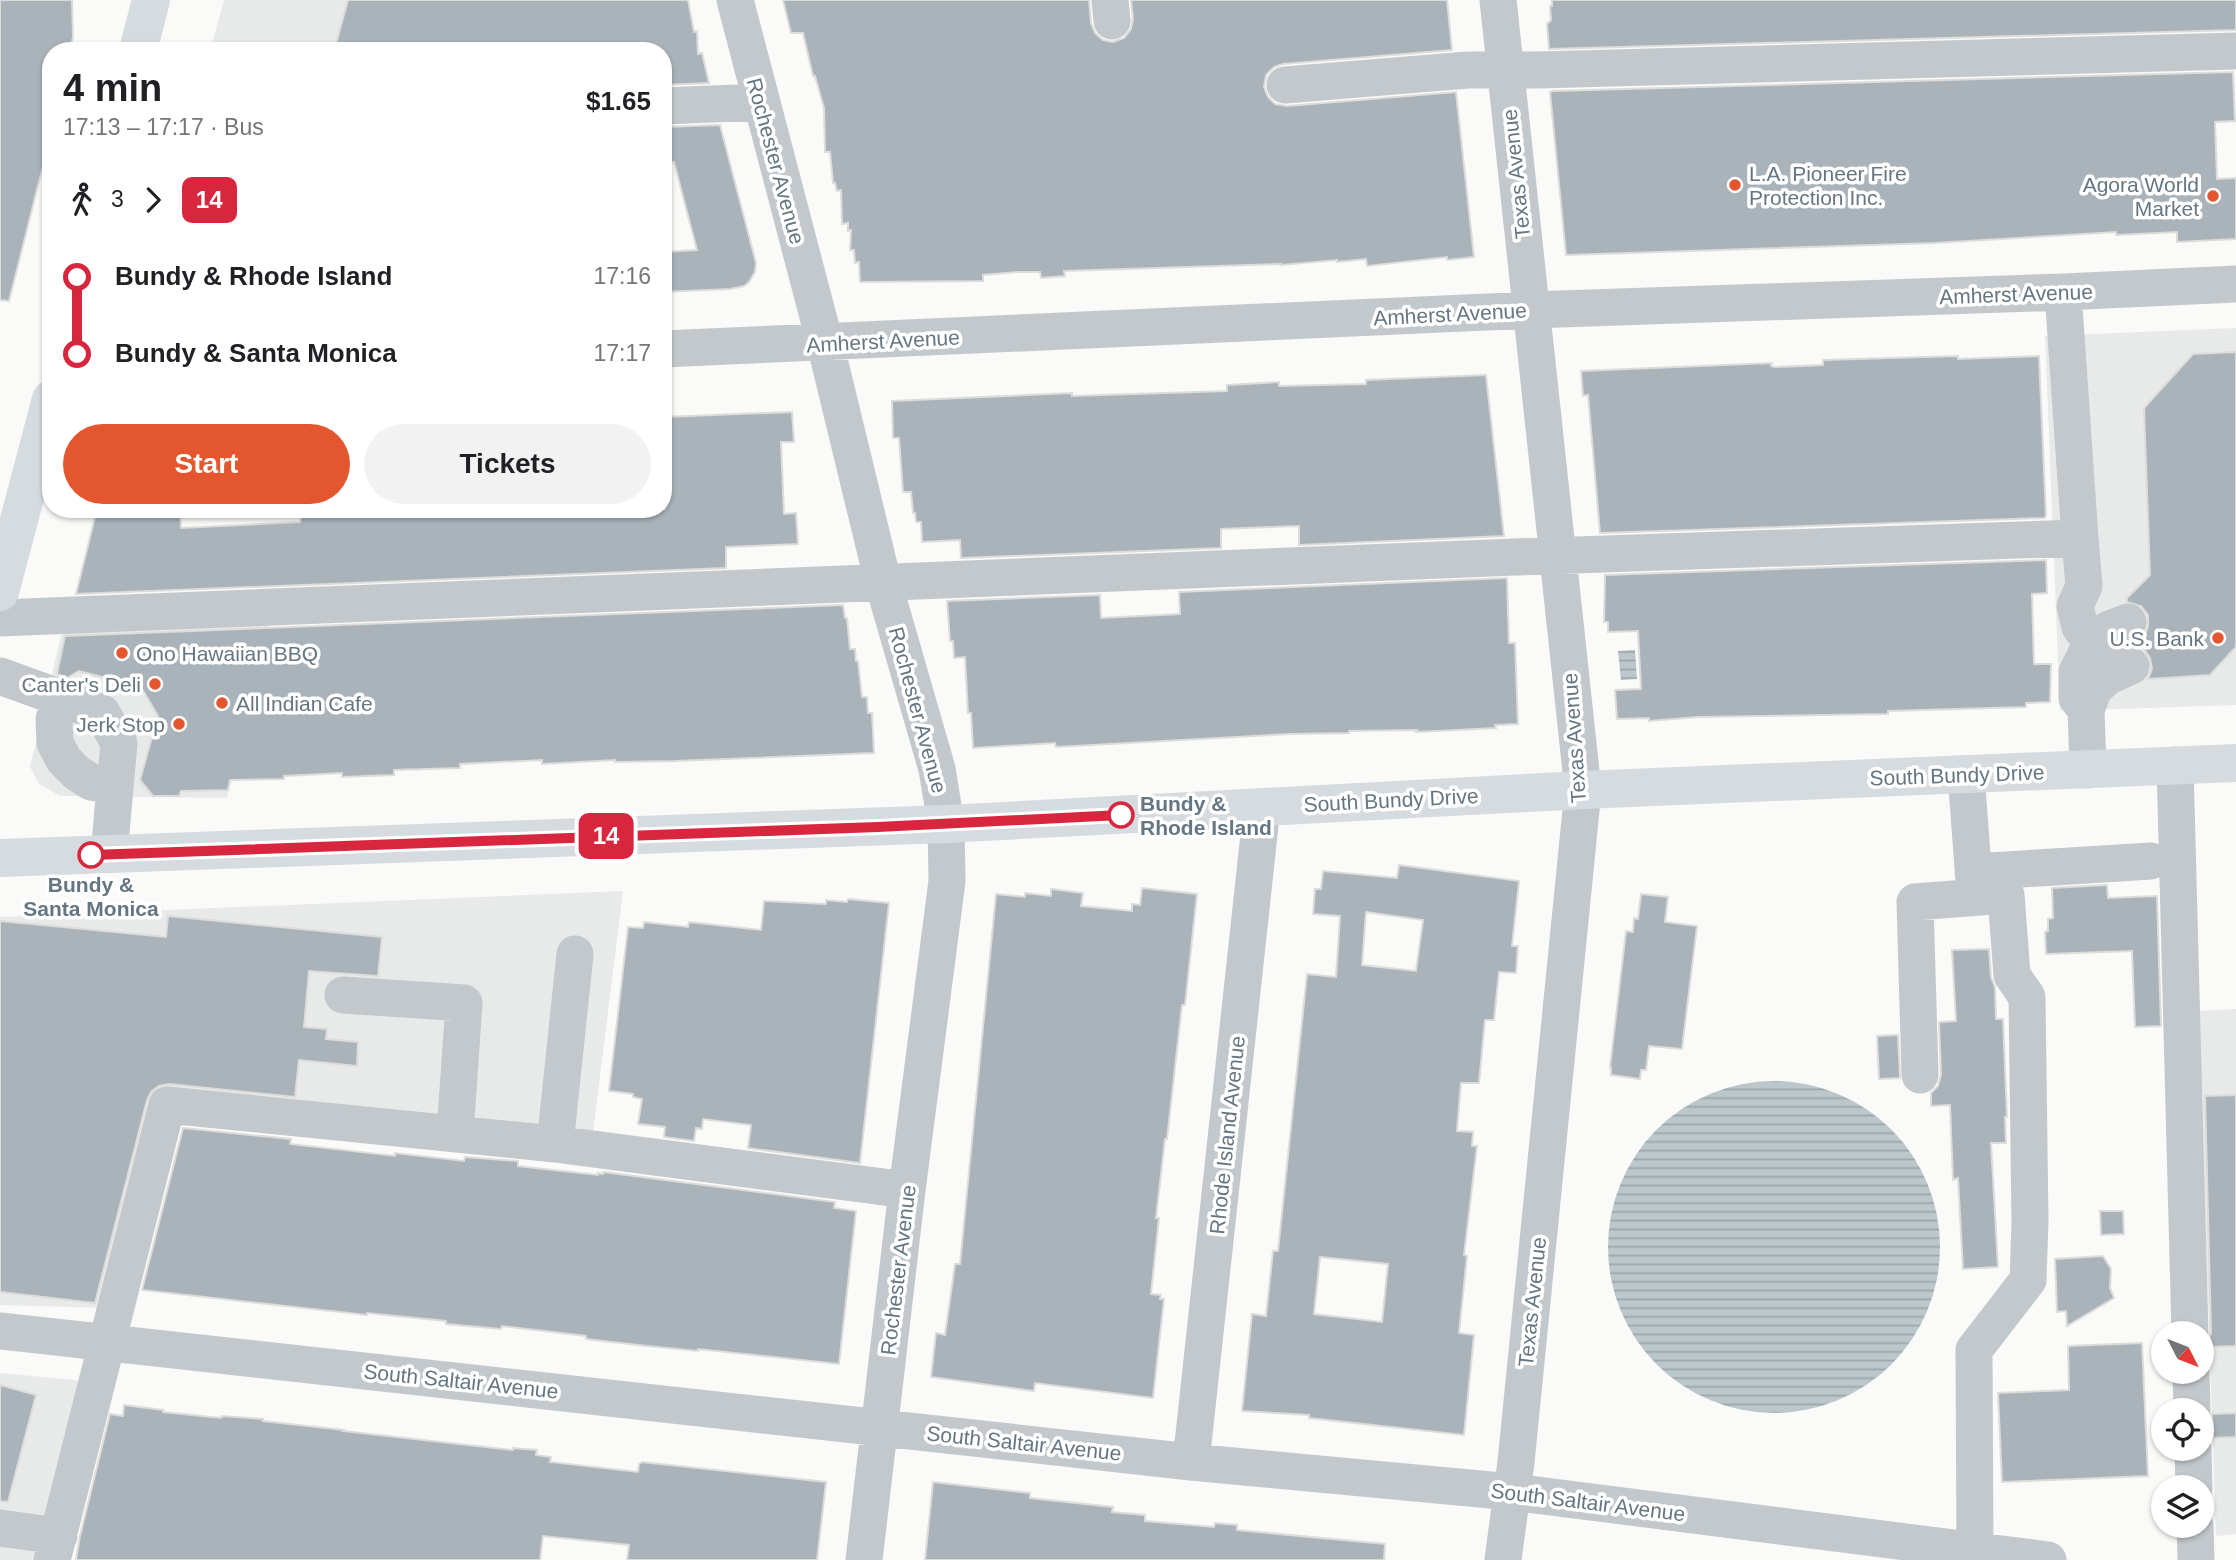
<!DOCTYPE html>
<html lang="en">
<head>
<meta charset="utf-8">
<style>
  :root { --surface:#fff; --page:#f2f2f2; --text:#202124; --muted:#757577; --accent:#e4572e }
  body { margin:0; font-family:Helvetica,sans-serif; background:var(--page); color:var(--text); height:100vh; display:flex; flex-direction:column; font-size:26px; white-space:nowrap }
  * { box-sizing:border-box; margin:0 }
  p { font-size:23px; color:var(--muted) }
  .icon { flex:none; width:38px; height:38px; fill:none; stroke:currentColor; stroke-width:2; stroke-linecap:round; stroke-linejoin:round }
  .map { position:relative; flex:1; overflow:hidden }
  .sheet { position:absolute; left:42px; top:42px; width:630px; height:476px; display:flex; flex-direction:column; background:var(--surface); border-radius:28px; box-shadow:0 2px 5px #0004 }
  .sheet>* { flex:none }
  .badge { padding:0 14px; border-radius:10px; font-size:24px; line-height:46px }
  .needle { width:46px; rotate:132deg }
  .tools { position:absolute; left:2151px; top:1321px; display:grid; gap:14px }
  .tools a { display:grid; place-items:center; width:63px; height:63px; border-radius:50%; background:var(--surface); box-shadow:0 2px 5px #0004; font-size:35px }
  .map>.badge { position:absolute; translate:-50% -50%; box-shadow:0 0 0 4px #fff }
  .legs { display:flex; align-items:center; gap:10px; height:77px; padding:0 21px; font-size:23px }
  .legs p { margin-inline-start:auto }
  .summary { display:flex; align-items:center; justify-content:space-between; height:119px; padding:0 21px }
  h1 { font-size:38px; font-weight:800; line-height:52px }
  .primary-button { display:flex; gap:14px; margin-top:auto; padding:14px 21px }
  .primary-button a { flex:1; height:80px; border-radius:42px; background:var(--accent); color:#fff; font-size:28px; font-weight:800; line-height:80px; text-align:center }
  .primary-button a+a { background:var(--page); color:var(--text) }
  ul { padding:0 21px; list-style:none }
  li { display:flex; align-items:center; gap:24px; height:77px; font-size:26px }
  li i { display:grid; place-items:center; width:10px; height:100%; margin:0 9px; background:currentColor }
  li i::after { content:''; width:18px; height:18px; margin:-9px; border:5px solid; border-radius:50%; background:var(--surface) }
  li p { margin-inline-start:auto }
  li:first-child i { background:linear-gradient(#0000 50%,currentColor 0) }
  li:last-child i { background:linear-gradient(currentColor 50%,#0000 0) }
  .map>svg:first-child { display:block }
  .built { fill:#e8e9e9 }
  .water { fill:url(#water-rules) }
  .building { fill:#aab3b9; stroke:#dcdcda; stroke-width:2; fill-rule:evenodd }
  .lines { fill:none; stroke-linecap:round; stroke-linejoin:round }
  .minor { stroke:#c3c8cc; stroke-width:37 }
  .major { stroke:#d6dbdf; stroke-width:38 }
  .line-1-casing { stroke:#fff; stroke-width:16 }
  .line-1 { stroke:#d7263d; stroke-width:10 }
  .poi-dot { fill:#e4572e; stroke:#fff; stroke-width:2.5 }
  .stop-1-dot { fill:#fff; stroke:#d7263d; stroke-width:3.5 }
  .labels { text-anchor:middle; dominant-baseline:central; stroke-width:7; stroke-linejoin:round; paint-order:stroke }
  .street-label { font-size:21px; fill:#657683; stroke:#fff }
  .poi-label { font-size:21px; fill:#657683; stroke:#fff; text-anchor:end }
  .stop-label { font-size:21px; font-weight:bold; fill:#657683; stroke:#fff; text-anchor:start }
</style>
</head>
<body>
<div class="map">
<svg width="2236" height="1560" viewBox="0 0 2236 1560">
  <defs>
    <pattern id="water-rules" width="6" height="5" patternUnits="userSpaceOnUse" patternTransform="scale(1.75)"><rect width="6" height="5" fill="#bbc7cb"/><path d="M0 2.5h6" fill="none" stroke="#9ca6aa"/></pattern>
  </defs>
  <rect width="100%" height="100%" fill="#fafaf8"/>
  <path class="built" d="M224,0H427L413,51H210Z
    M2236,328V705L2060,711L2045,336Z
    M271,619L227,798L60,796L39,784L30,767L64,623Z
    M623,891L593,1133L159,1094L108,1308L0,1305V917Z
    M2236,1009V1534L2216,1536L2198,1011Z
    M0,1373L84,1381L38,1560H0Z"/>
  <path class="water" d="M1635,650L1637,679L1621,680L1618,651Z
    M1608 1247a166 166 0 1 1 332 0a166 166 0 1 1-332 0Z"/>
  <path class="building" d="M0,0H72L73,37L70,51H51V134L9,301L0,300Z
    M348,0H688L694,32L697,31L698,54L702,53L709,83L663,85V51H334Z
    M783,0H1089L1091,23L1095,33L1103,40L1113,42L1124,38L1131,29L1133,19L1131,0H1447L1452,50L1283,64L1274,67L1266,75L1264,87L1268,97L1275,104L1287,106L1456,92L1474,257L1447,260V257L1367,266L1366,259L1337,262V260L1281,265V264L1064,271L1065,276L1041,278L1040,272H1018L983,275V281L860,282L859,262L855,263L854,250H850L851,230L848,231V223L842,224L841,190L837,191L835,183H833L830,152H825L824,108L815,76H813L803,33H791Z
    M1552,0H2236V30L1549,49L1547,24L1551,20L1550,6H1552Z
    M2233,72L2235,121L2215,122L2217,179L2236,178V239L2177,242V232L2116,235V232L1934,243L1566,255L1550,92L1553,91Z
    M720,125L756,263L755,272L749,282L744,286L730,289L663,292V252L697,250L674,162H663V127Z
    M2236,352V647L2210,675L2148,679L2152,669L2150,658L2144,649L2133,643L2145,635L2148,626V615L2141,606L2127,602V598L2150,575L2144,408L2193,354Z
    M1958,356V359L2039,356L2046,516L2044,518L1600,533L1588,395L1583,396L1581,371L1772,363L1771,366L1775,367L1823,365V360Z
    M1486,375L1504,536L1299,545V526L1221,529V548L961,558L960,540L922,542L921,522H916L915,513H913L911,492H903L899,438H893L892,401L1072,393V396L1227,391V385L1279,382V386L1366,384V380Z
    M792,412L794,442H781L784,514L796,513L798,544L726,547V568L76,594L97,509H180L181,528L300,522L303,509H665L663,417Z
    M2046,560L2047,593L2032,594L2034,664H2051L2050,702L2026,703V707L1888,711V714L1698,717L1649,721V718L1617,719L1615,690L1641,689L1638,631L1608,632V622H1604L1605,575Z
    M1507,578L1509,643H1515L1518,724L1495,725L1496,728L1416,732L1417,730L1349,731V733L1289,734L1056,747L1055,743L973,748L971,713H968L965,657L954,658L953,641H950L947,601L1100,595L1101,618L1180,614L1179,592Z
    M843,605L845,618H847L850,649H855L856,661H858L862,697H867L868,713H872L874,753L675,761L615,762V760L542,764V760L460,764V768L394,770V775L342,777V773L284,776V779L230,780L228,790L181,791L179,796H153L140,780L158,716L141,687L79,671L67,678L57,674L65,636Z
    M1399,865L1519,881L1512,946H1518L1516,973L1499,972L1494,1020H1485L1479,1083H1461L1457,1131L1473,1132L1472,1146H1477L1464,1255L1467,1256L1459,1333L1474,1335L1464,1435L1309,1418V1415L1242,1411L1252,1314L1266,1316L1273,1251H1278L1307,974L1336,977L1340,916L1313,914L1315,889H1321L1323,871L1397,878ZM1366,912L1423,920L1416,971L1362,965ZM1320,1257L1388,1264L1382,1322L1314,1314Z
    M2107,885L2108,898L2157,896L2161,1026L2135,1027L2132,951L2046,954L2045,932L2048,931V919L2053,918L2052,888Z
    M1142,888L1197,894L1185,1005H1182L1167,1139H1165L1156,1218H1159L1151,1294L1161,1295L1160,1299H1164L1153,1398L1035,1383L1034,1391L931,1377L936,1333L945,1335L955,1264H960L996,894L1025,897V893L1051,896V889L1083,893L1081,906L1132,911V904L1140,905Z
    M1641,894L1668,897L1665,922L1697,926L1682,1049L1649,1046L1646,1070H1641L1640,1079L1611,1075V1067H1610L1626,931L1633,932L1634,918L1638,919Z
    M848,899L889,903L860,1163L748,1148L751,1125L703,1119L702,1129L696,1128L694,1141L664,1137L665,1127L638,1124L642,1099L633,1097V1094L609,1091L628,927L643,928L644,922L688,927L689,922L761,930L764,901L826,904V900L847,902Z
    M168,916L382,937L378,976L309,971L304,1027L327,1029L326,1039L358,1042L357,1066L299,1060L295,1097L169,1084L159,1086L151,1092L147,1100L95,1303L0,1292V921L166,937Z
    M1989,949L1991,977L1995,987L1996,1019H2003L2007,1117H2005L2006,1143H1991L1998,1267L1963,1269L1958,1178L1953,1180L1950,1105L1931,1106V1093L1938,1086L1941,1075L1939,1022L1956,1021L1952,950Z
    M1898,1035L1900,1078L1879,1079L1877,1036Z
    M2236,1095V1346L2206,1347L2211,1333L2205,1096Z
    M183,1128L291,1139L290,1144L395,1156V1153L464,1161L465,1157L518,1161V1166L598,1175V1173L603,1174V1172L835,1202L834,1208L856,1211L839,1364L698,1349V1351L647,1346L586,1339V1336L502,1326L501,1329L446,1324V1321L367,1313V1315L142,1290Z
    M2100,1211H2123L2124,1234L2101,1235Z
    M2103,1256L2111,1269L2110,1288L2114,1298L2067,1326L2066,1311L2057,1312L2055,1259Z
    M2142,1343L2148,1476L2002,1482L1998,1393L2069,1390L2068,1346Z
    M0,1385L36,1395L8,1502L0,1501Z
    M124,1405L163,1410V1412L221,1418L222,1416L263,1419V1421L344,1430L343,1431L513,1450V1448L537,1450L536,1455L551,1457L550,1462L638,1472L639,1464L642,1462L826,1482L817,1560H627L629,1545L543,1536L540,1560H76L80,1536L110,1414L123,1416Z
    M2236,1413V1437L2213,1438L2212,1414Z
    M933,1482L1030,1493V1498L1113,1507L1112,1512L1145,1515V1521L1214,1527L1215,1523L1237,1525V1530L1385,1544L1384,1560H925Z"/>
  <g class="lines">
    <path class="minor" d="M735,0L825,343L883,582L937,769L946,824L947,881L907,1190L864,1560
      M1110,0L1112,21
      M1498,0L1583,790L1516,1462L1503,1560
      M1285,85L1468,70H1539L2236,51
      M663,106L760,102
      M663,349L1531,310L2063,292L2236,284
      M2080,538L2084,586L2075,606L2080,627L2092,642L2131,666
      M0,618L1515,557L2080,538L2063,292
      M0,676L102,713L119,743L109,854
      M2086,710L2077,698V672L2092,642L2109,629L2128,622
      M54,719L55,743L64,760L77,773L91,782L115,786
      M2175,765L2190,1334
      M2088,770L2086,710L2094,689L2107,677L2131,666
      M1966,774L1975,895
      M1973,872L2151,861
      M343,995L464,1003L455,1134
      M1920,1075L1915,902L2006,895L2012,975L2027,997L2030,1222L2028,1280L1974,1350L1975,1551
      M555,1144L575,954
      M0,1331L1191,1462L1512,1492L2048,1560
      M2191,1372L2192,1410
      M2193,1449L2194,1488
      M1191,1462L1262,807
      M2195,1526L2196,1560
      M0,1528L59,1536
      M52,1560L167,1105L555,1144L907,1190"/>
    <path class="major" d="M138,51L151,0
      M0,592L51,399
      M0,858L946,824L1583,790L2236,763"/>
  </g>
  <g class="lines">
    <g class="line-1-casing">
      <path id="line-1" d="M91,855L878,827L1121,815"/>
    </g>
    <use href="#line-1" class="line-1"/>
  </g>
  <g class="poi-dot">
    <circle cx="1735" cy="185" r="7"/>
    <circle cx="2213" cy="196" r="7"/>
    <circle cx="2218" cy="638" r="7"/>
    <circle cx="122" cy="653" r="7"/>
    <circle cx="155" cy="684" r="7"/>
    <circle cx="222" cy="703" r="7"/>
    <circle cx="179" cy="724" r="7"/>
  </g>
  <g class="stop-1-dot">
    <circle cx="1121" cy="815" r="12"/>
    <circle cx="91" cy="855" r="12"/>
  </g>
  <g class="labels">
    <g class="street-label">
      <text transform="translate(776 161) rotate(75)">Rochester Avenue</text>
      <text transform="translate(1516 174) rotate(-96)">Texas Avenue</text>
      <text transform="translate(2016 294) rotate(-2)">Amherst Avenue</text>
      <text transform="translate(1450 314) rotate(-3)">Amherst Avenue</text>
      <text transform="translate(883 341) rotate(-3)">Amherst Avenue</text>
      <text transform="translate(918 710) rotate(75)">Rochester Avenue</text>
      <text transform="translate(1574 738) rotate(-94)">Texas Avenue</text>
      <text transform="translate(1957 775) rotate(-2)">South Bundy Drive</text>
      <text transform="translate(1391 800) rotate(-3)">South Bundy Drive</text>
      <text transform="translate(1227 1135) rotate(-84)">Rhode Island Avenue</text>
      <text transform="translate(898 1270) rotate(-83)">Rochester Avenue</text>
      <text transform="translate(1532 1302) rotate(-84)">Texas Avenue</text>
      <text transform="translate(461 1381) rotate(6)">South Saltair Avenue</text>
      <text transform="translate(1024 1443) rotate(6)">South Saltair Avenue</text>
      <text transform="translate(1588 1502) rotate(7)">South Saltair Avenue</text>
    </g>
    <g class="poi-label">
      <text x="1749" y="173" text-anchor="start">L.A. Pioneer Fire<tspan x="1749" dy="24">Protection Inc.</tspan></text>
      <text x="2199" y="184">Agora World<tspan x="2199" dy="24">Market</tspan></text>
      <text x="2204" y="638">U.S. Bank</text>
      <text x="136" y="653" text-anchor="start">Ono Hawaiian BBQ</text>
      <text x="141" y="684">Canter's Deli</text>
      <text x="236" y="703" text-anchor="start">All Indian Cafe</text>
      <text x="165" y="724">Jerk Stop</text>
    </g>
    <g class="stop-label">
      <text x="1140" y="803">Bundy &amp;<tspan x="1140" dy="24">Rhode Island</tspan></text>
      <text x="91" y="884" text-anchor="middle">Bundy &amp;<tspan x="91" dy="24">Santa Monica</tspan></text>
    </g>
  </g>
</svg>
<div class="tools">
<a><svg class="needle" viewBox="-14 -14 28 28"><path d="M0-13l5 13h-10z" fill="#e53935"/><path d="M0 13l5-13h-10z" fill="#757577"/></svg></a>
<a><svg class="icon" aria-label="locate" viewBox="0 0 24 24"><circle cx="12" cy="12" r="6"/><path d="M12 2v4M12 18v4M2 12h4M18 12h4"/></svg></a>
<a><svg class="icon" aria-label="layers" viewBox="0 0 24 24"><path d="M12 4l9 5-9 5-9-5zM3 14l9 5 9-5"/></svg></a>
</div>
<b class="badge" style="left:606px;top:836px;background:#d7263d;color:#fff">14</b>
<section class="sheet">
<div class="summary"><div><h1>4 min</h1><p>17:13 – 17:17 · Bus</p></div><b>$1.65</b></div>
<div class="legs"><svg class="icon" aria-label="walk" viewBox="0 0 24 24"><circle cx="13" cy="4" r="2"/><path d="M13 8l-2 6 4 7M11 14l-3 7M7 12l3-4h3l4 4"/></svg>3<svg class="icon" aria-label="forward" viewBox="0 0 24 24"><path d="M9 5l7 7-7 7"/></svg><b class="badge" style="background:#d7263d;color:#fff">14</b></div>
<ul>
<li><i style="color:#d7263d"></i><b>Bundy &amp; Rhode Island</b><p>17:16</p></li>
<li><i style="color:#d7263d"></i><b>Bundy &amp; Santa Monica</b><p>17:17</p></li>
</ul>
<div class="primary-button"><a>Start</a><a>Tickets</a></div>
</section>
</div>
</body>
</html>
